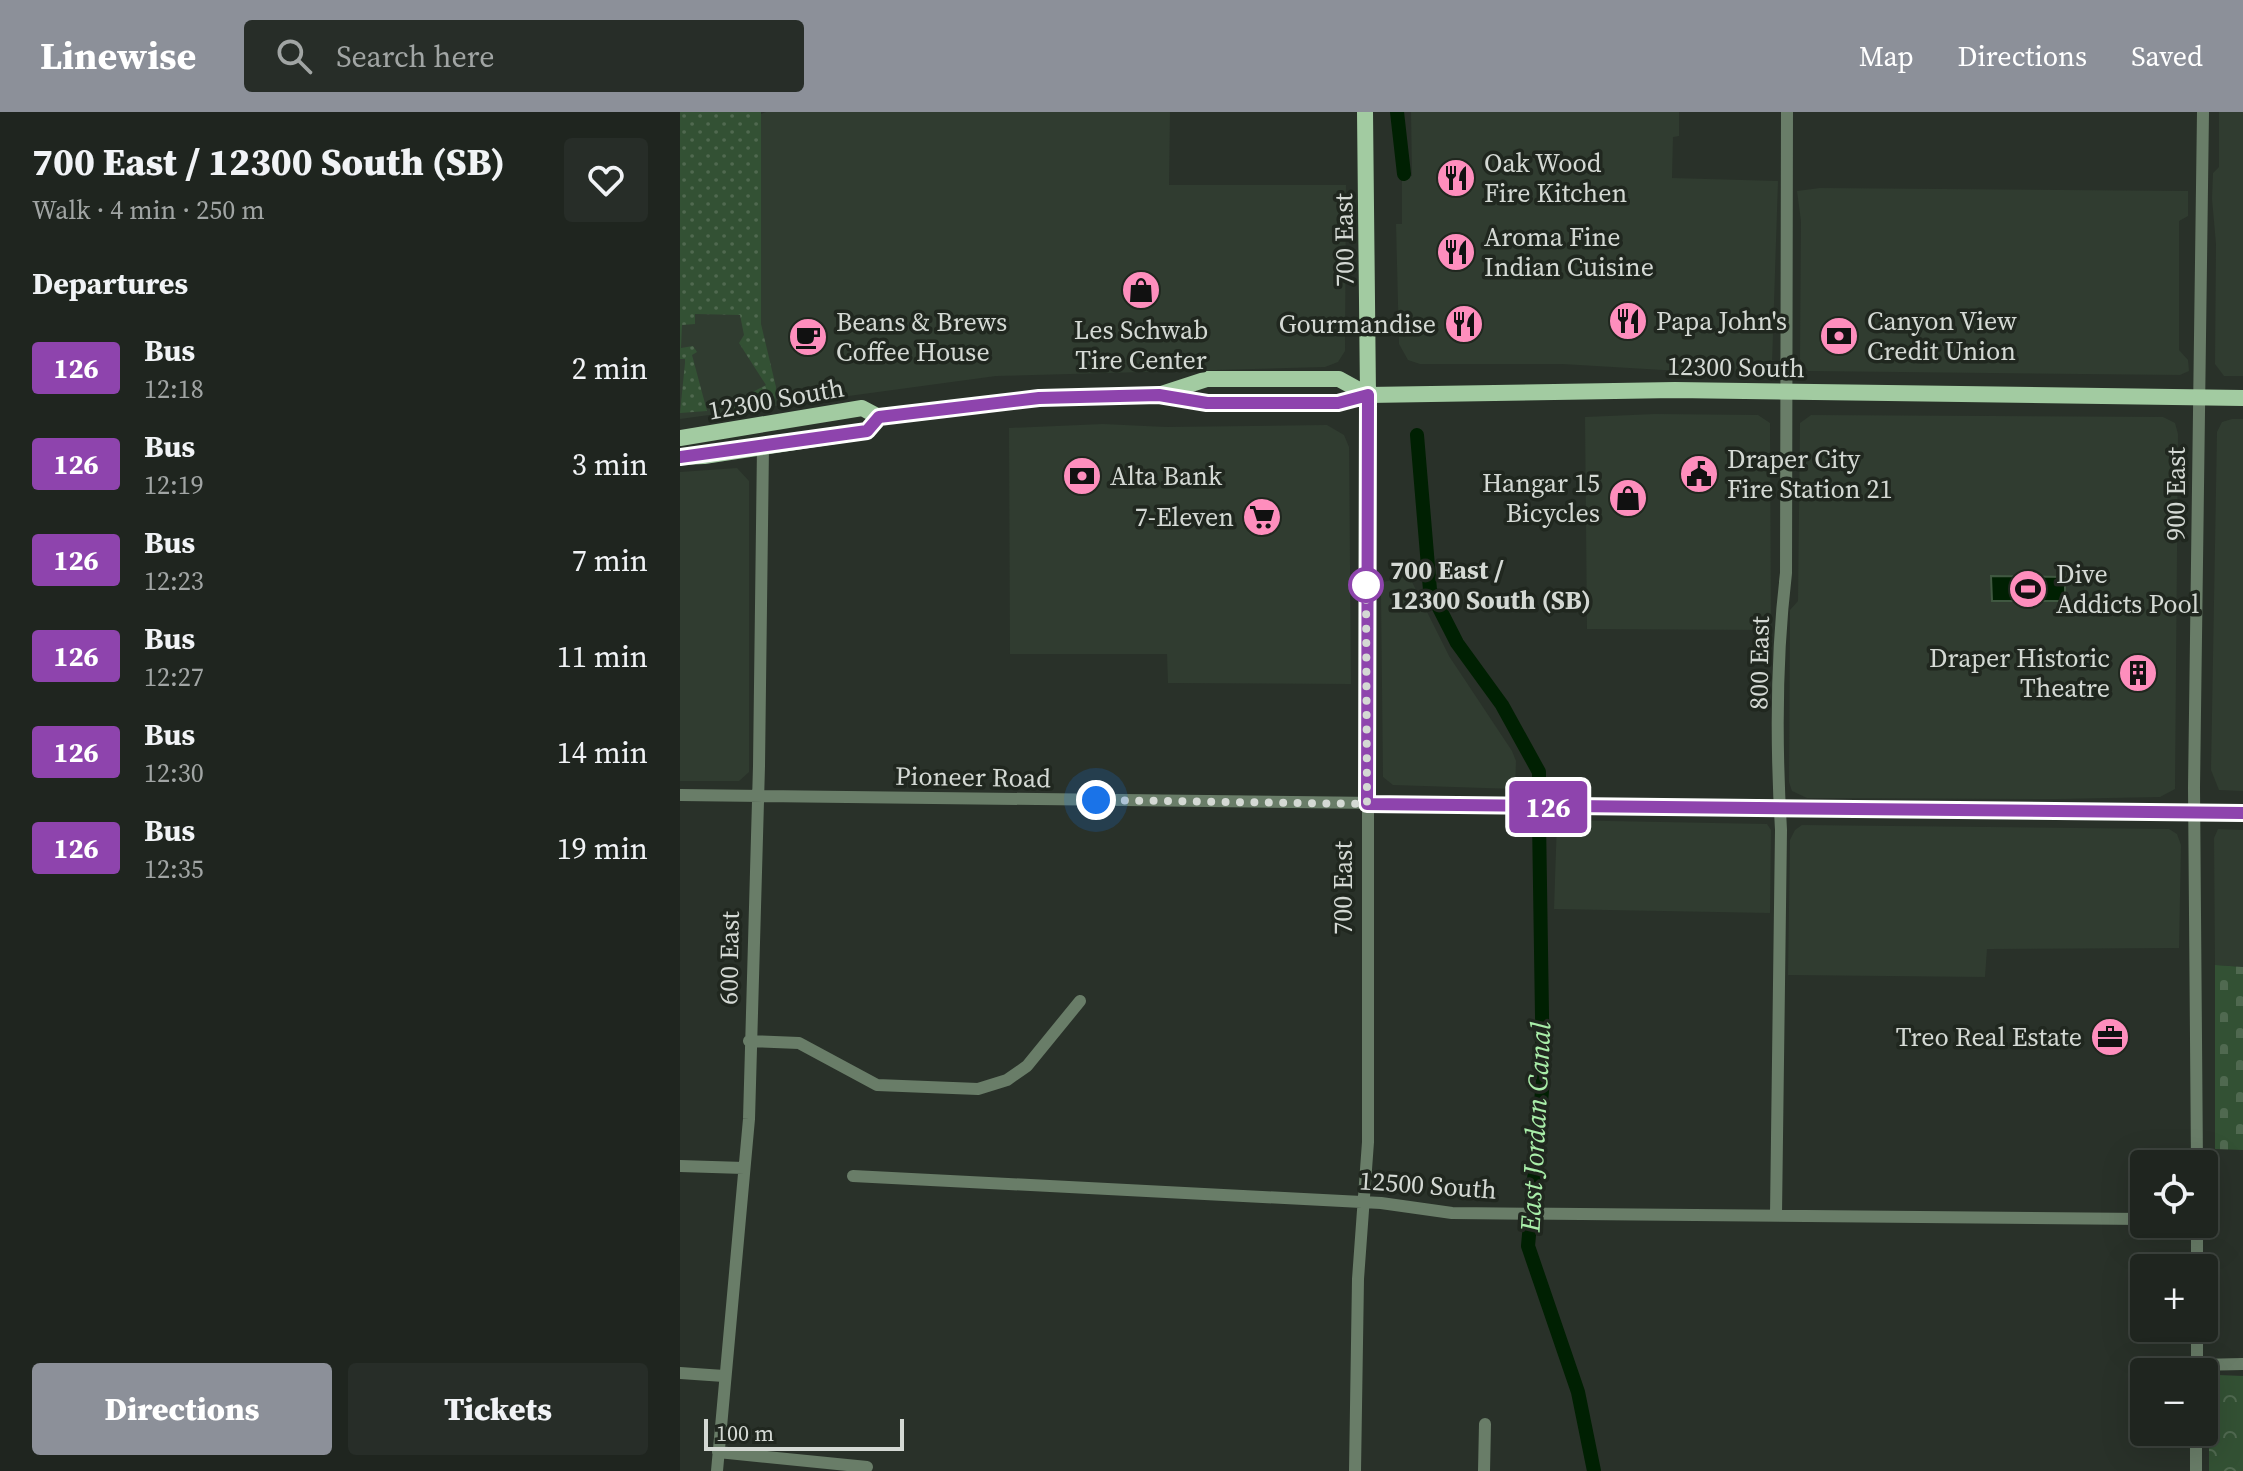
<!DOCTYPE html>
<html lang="en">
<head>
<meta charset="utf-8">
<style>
  :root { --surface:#1f251f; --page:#272d28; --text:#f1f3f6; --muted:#a1a5a4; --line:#3c423d; --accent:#8c9099 }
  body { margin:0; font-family:"Source Serif 4",serif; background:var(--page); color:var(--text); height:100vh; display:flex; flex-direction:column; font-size:30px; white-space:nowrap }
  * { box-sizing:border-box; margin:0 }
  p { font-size:26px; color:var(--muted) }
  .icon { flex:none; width:44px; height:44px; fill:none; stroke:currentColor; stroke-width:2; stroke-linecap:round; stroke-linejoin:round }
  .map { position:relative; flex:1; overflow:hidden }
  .side { display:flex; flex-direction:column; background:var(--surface); width:680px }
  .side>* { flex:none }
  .badge { padding:0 16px; border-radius:6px; font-size:28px; line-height:52px }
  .fabs { position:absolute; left:1450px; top:1038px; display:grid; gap:16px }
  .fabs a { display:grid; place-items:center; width:88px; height:88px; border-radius:8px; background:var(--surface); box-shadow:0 8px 32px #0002,0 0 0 2px var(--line); font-size:40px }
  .scale { position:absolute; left:24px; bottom:20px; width:200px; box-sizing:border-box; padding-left:8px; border:4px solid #d4d9d4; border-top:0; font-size:22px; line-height:28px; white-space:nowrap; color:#d4d9d4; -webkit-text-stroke:6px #20271f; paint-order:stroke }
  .you { position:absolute; width:40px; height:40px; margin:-20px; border:6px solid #fff; border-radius:50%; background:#1a73e8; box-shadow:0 0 0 12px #1a73e833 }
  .map>.badge { position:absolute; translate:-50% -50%; box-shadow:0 0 0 4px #fff }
  h2 { padding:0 32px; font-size:30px; line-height:72px }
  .round { display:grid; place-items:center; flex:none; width:84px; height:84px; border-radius:8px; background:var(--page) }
  .head { display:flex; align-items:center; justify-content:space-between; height:136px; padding:0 32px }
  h1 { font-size:38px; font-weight:800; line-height:60px }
  .primary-button { display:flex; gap:16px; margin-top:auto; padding:16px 32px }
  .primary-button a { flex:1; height:92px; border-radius:8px; background:var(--accent); color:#fff; font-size:32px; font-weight:800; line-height:92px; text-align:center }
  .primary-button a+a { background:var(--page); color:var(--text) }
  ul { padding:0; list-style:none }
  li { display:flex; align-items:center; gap:24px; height:96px; padding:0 32px }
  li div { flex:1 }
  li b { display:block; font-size:30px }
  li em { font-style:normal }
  li .badge { min-width:88px; font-weight:700; text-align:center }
  header { display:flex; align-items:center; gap:48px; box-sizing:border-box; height:112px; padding:0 40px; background:var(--accent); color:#fff }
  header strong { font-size:38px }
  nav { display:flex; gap:44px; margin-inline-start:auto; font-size:28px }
  .search { width:560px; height:72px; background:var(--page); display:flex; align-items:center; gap:20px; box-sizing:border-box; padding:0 28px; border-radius:8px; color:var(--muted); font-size:30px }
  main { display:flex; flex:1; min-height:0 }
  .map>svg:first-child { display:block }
  .built { fill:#303c30 }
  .grass { fill:url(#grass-dots) }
  .cemetery { fill:url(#cemetery-stones) }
  .park { fill:url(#park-crowns) }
  .water { fill:#002002; stroke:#405841; stroke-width:2 }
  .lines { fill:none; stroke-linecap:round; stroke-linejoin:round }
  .canal { stroke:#002002; stroke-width:14 }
  .minor { stroke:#697d68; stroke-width:12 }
  .major { stroke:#a2cba1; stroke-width:16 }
  .line-casing { stroke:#fff; stroke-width:18 }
  .line { stroke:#8e44ad; stroke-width:12 }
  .walk { stroke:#d4d9d4; stroke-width:8; stroke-dasharray:0 14.4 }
  .stop-dot { fill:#fff; stroke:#8e44ad; stroke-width:4 }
  .labels { text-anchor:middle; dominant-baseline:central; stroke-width:7; stroke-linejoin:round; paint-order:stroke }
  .poi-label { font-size:26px; fill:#d4d9d4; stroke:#20271f; text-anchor:start }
  .street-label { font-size:26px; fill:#d4d9d4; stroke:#20271f }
  .stop-label { font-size:26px; font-weight:bold; fill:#d4d9d4; stroke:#20271f; text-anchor:start }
  .water-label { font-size:28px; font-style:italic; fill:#a9eea9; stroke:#20271f }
</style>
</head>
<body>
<header>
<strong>Linewise</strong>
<div class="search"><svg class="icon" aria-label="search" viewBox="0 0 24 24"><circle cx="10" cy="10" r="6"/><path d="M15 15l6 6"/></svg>Search here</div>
<nav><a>Map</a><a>Directions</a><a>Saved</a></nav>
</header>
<main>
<section class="side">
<div class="head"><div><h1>700 East / 12300 South (SB)</h1><p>Walk · 4 min · 250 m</p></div><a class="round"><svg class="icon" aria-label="heart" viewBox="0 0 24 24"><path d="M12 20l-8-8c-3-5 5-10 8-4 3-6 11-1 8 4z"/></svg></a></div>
<h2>Departures</h2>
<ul>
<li><span class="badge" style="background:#8e44ad;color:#fff">126</span><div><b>Bus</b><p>12:18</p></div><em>2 min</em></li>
<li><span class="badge" style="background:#8e44ad;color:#fff">126</span><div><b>Bus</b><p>12:19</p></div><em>3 min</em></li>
<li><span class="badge" style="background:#8e44ad;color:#fff">126</span><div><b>Bus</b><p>12:23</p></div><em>7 min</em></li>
<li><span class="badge" style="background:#8e44ad;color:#fff">126</span><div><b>Bus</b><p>12:27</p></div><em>11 min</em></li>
<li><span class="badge" style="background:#8e44ad;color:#fff">126</span><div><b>Bus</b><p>12:30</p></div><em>14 min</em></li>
<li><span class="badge" style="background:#8e44ad;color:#fff">126</span><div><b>Bus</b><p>12:35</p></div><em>19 min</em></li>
</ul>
<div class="primary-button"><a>Directions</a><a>Tickets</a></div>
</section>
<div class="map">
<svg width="1563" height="1359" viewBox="0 0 1563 1359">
  <defs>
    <pattern id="grass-dots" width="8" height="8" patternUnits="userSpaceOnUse" patternTransform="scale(2)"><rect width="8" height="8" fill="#335134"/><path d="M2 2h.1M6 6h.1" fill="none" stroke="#506950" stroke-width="1.8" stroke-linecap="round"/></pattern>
    <pattern id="cemetery-stones" width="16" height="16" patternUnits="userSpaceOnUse" patternTransform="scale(2)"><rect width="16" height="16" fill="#335134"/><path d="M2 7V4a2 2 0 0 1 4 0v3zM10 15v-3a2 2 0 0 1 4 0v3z" fill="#506950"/></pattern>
    <pattern id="park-crowns" width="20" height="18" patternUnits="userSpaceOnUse" patternTransform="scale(2)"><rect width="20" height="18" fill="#335134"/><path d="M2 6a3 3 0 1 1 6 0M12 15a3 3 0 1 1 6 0" fill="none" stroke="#506950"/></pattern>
  </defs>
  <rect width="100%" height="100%" fill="#293129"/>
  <path class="built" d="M86,0H490L489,73H666L665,239L658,250L645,255L316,264L0,307V194L78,3Z
    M731,0H999V24L993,25L992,66L1098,69L1092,252L1076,259L983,258L882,252H740L728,248L719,232L716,112H722V65L732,64Z
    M1539,0H1563V264H1544L1535,252L1536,132L1532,87L1533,61L1539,55Z
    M1140,76L1508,79V104L1499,109V238L1508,248L1509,259L1500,263L1128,259L1120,247L1121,109L1117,79Z
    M975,302L1078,303L1090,311L1091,518L907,517L905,305Z
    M1131,303L1483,305L1495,311L1498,322L1495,677L1480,685L1378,687L1127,686L1112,679L1109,670L1110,498L1118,489L1120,311Z
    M1552,307H1563V679L1539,678L1531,658L1537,320L1542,310Z
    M423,312L486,315L647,313L664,323L669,335L671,572L488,571L487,542H330L329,316Z
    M57,356L69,369V660L59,669H0V360Z
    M729,464L769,544L832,639L836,649L835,677L713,673L703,665L701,484L703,470Z
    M877,708L1087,712L1091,718L1090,801L874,797Z
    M1122,713L1489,717L1497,722L1501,733L1499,836L1307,837L1305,865L1108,863L1110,728L1115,718Z
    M1538,717L1563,718V855L1535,853L1534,726Z"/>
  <path class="grass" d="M0,0H81V212L96,275L95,294L45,301L43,290L56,289L86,273L59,231L64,223L60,203L15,202V212L2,213L1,236L13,234L17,240L12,243L27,299L0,301L5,251V247H0Z"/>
  <path class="cemetery" d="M1535,853L1563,855V1038L1535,1037Z"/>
  <path class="park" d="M1538,1263L1563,1264V1359H1529V1273Z"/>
  <path class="water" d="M1311,464L1385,465V489H1312Z"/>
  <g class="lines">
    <path class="canal" d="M717,0L724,62
      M737,323L750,478L777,531L822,593L859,660V671
      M859,708L863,968L848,1134L898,1280L914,1359"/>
    <path class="minor" d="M0,683L1563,701
      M69,929L119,931L197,973L298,977L327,968L347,954L400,889
      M1517,1052L1514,676L1523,0
      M0,1054L64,1056
      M173,1064L701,1091L772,1101L1464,1107
      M1096,1103L1101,718C1096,634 1096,545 1106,461L1107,0
      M1517,1156V1112
      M1517,1253L1563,1252
      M1517,1260V1216
      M0,1261L44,1264
      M38,1340L187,1355
      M37,1359L69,1007L79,654L83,334
      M675,1359L678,1167L688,1030V283
      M804,1359L805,1312
      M1516,1359V1320"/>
    <path class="major" d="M685,0L688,283
      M481,282L527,267H659L688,283
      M0,326L182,296L199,305L359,286L479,283L527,291H658L688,283L995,278L1563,286
      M0,345L24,344L187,319L199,305"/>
  </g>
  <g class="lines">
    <g class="line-casing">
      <path id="line" d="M0,345L187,319L199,305L359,286L479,283L527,291H658L688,283L687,692L1563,701"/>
    </g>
    <use href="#line" class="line"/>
    <path class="walk" d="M416,688L687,692L686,473"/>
  </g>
  <defs>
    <g id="restaurant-disc" transform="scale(2)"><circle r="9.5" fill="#fe8ebd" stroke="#20271f"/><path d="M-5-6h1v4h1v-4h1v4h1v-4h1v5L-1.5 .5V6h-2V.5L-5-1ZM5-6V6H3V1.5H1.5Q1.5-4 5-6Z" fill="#111"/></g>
    <g id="shop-disc" transform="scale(2)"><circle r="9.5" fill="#fe8ebd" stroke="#20271f"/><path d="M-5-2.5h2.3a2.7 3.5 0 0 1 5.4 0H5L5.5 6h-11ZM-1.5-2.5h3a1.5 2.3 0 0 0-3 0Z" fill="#111"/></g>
    <g id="bank-disc" transform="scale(2)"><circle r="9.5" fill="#fe8ebd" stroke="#20271f"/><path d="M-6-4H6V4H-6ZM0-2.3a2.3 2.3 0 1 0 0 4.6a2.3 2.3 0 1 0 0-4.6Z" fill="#111"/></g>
    <g id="cafe-disc" transform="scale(2)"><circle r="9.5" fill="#fe8ebd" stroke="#20271f"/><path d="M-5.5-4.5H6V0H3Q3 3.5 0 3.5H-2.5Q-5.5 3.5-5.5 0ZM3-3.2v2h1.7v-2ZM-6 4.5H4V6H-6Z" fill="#111"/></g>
    <g id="civic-disc" transform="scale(2)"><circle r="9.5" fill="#fe8ebd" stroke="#20271f"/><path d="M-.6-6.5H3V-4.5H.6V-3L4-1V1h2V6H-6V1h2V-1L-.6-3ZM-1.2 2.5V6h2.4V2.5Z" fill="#111"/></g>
    <g id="supermarket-disc" transform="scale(2)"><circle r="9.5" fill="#fe8ebd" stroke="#20271f"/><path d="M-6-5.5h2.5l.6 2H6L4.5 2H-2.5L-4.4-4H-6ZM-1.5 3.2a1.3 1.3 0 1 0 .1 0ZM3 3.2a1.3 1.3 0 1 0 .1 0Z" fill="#111"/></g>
    <g id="stadium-disc" transform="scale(2)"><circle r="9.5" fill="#fe8ebd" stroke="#20271f"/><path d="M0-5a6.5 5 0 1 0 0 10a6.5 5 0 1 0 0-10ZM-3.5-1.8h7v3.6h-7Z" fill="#111"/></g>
    <g id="building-disc" transform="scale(2)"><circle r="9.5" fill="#fe8ebd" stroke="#20271f"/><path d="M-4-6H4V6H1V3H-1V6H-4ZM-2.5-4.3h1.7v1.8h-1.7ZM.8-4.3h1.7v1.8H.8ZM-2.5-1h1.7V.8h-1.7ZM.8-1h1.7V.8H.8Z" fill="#111"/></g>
    <g id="office-disc" transform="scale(2)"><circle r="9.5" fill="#fe8ebd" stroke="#20271f"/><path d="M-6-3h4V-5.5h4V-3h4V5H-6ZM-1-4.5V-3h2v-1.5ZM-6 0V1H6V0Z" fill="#111"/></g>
  </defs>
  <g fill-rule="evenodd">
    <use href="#restaurant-disc" x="776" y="66"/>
    <use href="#restaurant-disc" x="776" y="140"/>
    <use href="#shop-disc" x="461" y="178"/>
    <use href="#restaurant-disc" x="948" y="209"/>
    <use href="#restaurant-disc" x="784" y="212"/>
    <use href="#bank-disc" x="1159" y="224"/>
    <use href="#cafe-disc" x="128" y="225"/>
    <use href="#civic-disc" x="1019" y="362"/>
    <use href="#bank-disc" x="402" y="364"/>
    <use href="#shop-disc" x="948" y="386"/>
    <use href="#supermarket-disc" x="582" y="405"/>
    <use href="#stadium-disc" x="1348" y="477"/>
    <use href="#building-disc" x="1458" y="561"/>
    <use href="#office-disc" x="1430" y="925"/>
  </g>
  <circle class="stop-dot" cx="686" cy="473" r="16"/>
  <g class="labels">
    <g class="poi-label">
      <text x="804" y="51">Oak Wood<tspan x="804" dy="30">Fire Kitchen</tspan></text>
      <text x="804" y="125">Aroma Fine<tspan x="804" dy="30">Indian Cuisine</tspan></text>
      <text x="976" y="209">Papa John's</text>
      <text x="1187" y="209">Canyon View<tspan x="1187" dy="30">Credit Union</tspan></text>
      <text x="156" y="210">Beans &amp; Brews<tspan x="156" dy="30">Coffee House</tspan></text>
      <text x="756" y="212" text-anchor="end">Gourmandise</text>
      <text x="461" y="218" text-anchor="middle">Les Schwab<tspan x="461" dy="30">Tire Center</tspan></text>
      <text x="1047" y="347">Draper City<tspan x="1047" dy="30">Fire Station 21</tspan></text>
      <text x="430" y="364">Alta Bank</text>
      <text x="920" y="371" text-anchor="end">Hangar 15<tspan x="920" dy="30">Bicycles</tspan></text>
      <text x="554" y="405" text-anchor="end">7-Eleven</text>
      <text x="1376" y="462">Dive<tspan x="1376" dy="30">Addicts Pool</tspan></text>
      <text x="1430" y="546" text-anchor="end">Draper Historic<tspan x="1430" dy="30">Theatre</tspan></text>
      <text x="1402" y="925" text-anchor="end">Treo Real Estate</text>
    </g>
    <g class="street-label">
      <text transform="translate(664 128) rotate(-91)">700 East</text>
      <text transform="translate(1056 255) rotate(1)">12300 South</text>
      <text transform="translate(96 287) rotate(-10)">12300 South</text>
      <text transform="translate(1496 382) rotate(-90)">900 East</text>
      <text transform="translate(1079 551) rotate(-89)">800 East</text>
      <text transform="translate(293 665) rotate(1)">Pioneer Road</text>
      <text transform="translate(663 776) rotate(-90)">700 East</text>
      <text transform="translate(49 846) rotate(-89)">600 East</text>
      <text transform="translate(748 1073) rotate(4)">12500 South</text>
    </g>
    <g class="stop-label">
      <text x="710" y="458">700 East /<tspan x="710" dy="30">12300 South (SB)</tspan></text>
    </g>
    <g class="water-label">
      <text transform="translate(855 1015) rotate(-87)">East Jordan Canal</text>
    </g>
  </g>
</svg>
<div class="fabs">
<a><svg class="icon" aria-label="locate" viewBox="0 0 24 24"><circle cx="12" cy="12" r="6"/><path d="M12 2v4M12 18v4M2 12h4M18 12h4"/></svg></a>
<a>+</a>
<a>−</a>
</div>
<div class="scale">100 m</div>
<div class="you" style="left:416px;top:688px"></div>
<b class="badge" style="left:868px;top:695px;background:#8e44ad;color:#fff">126</b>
</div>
</main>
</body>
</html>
